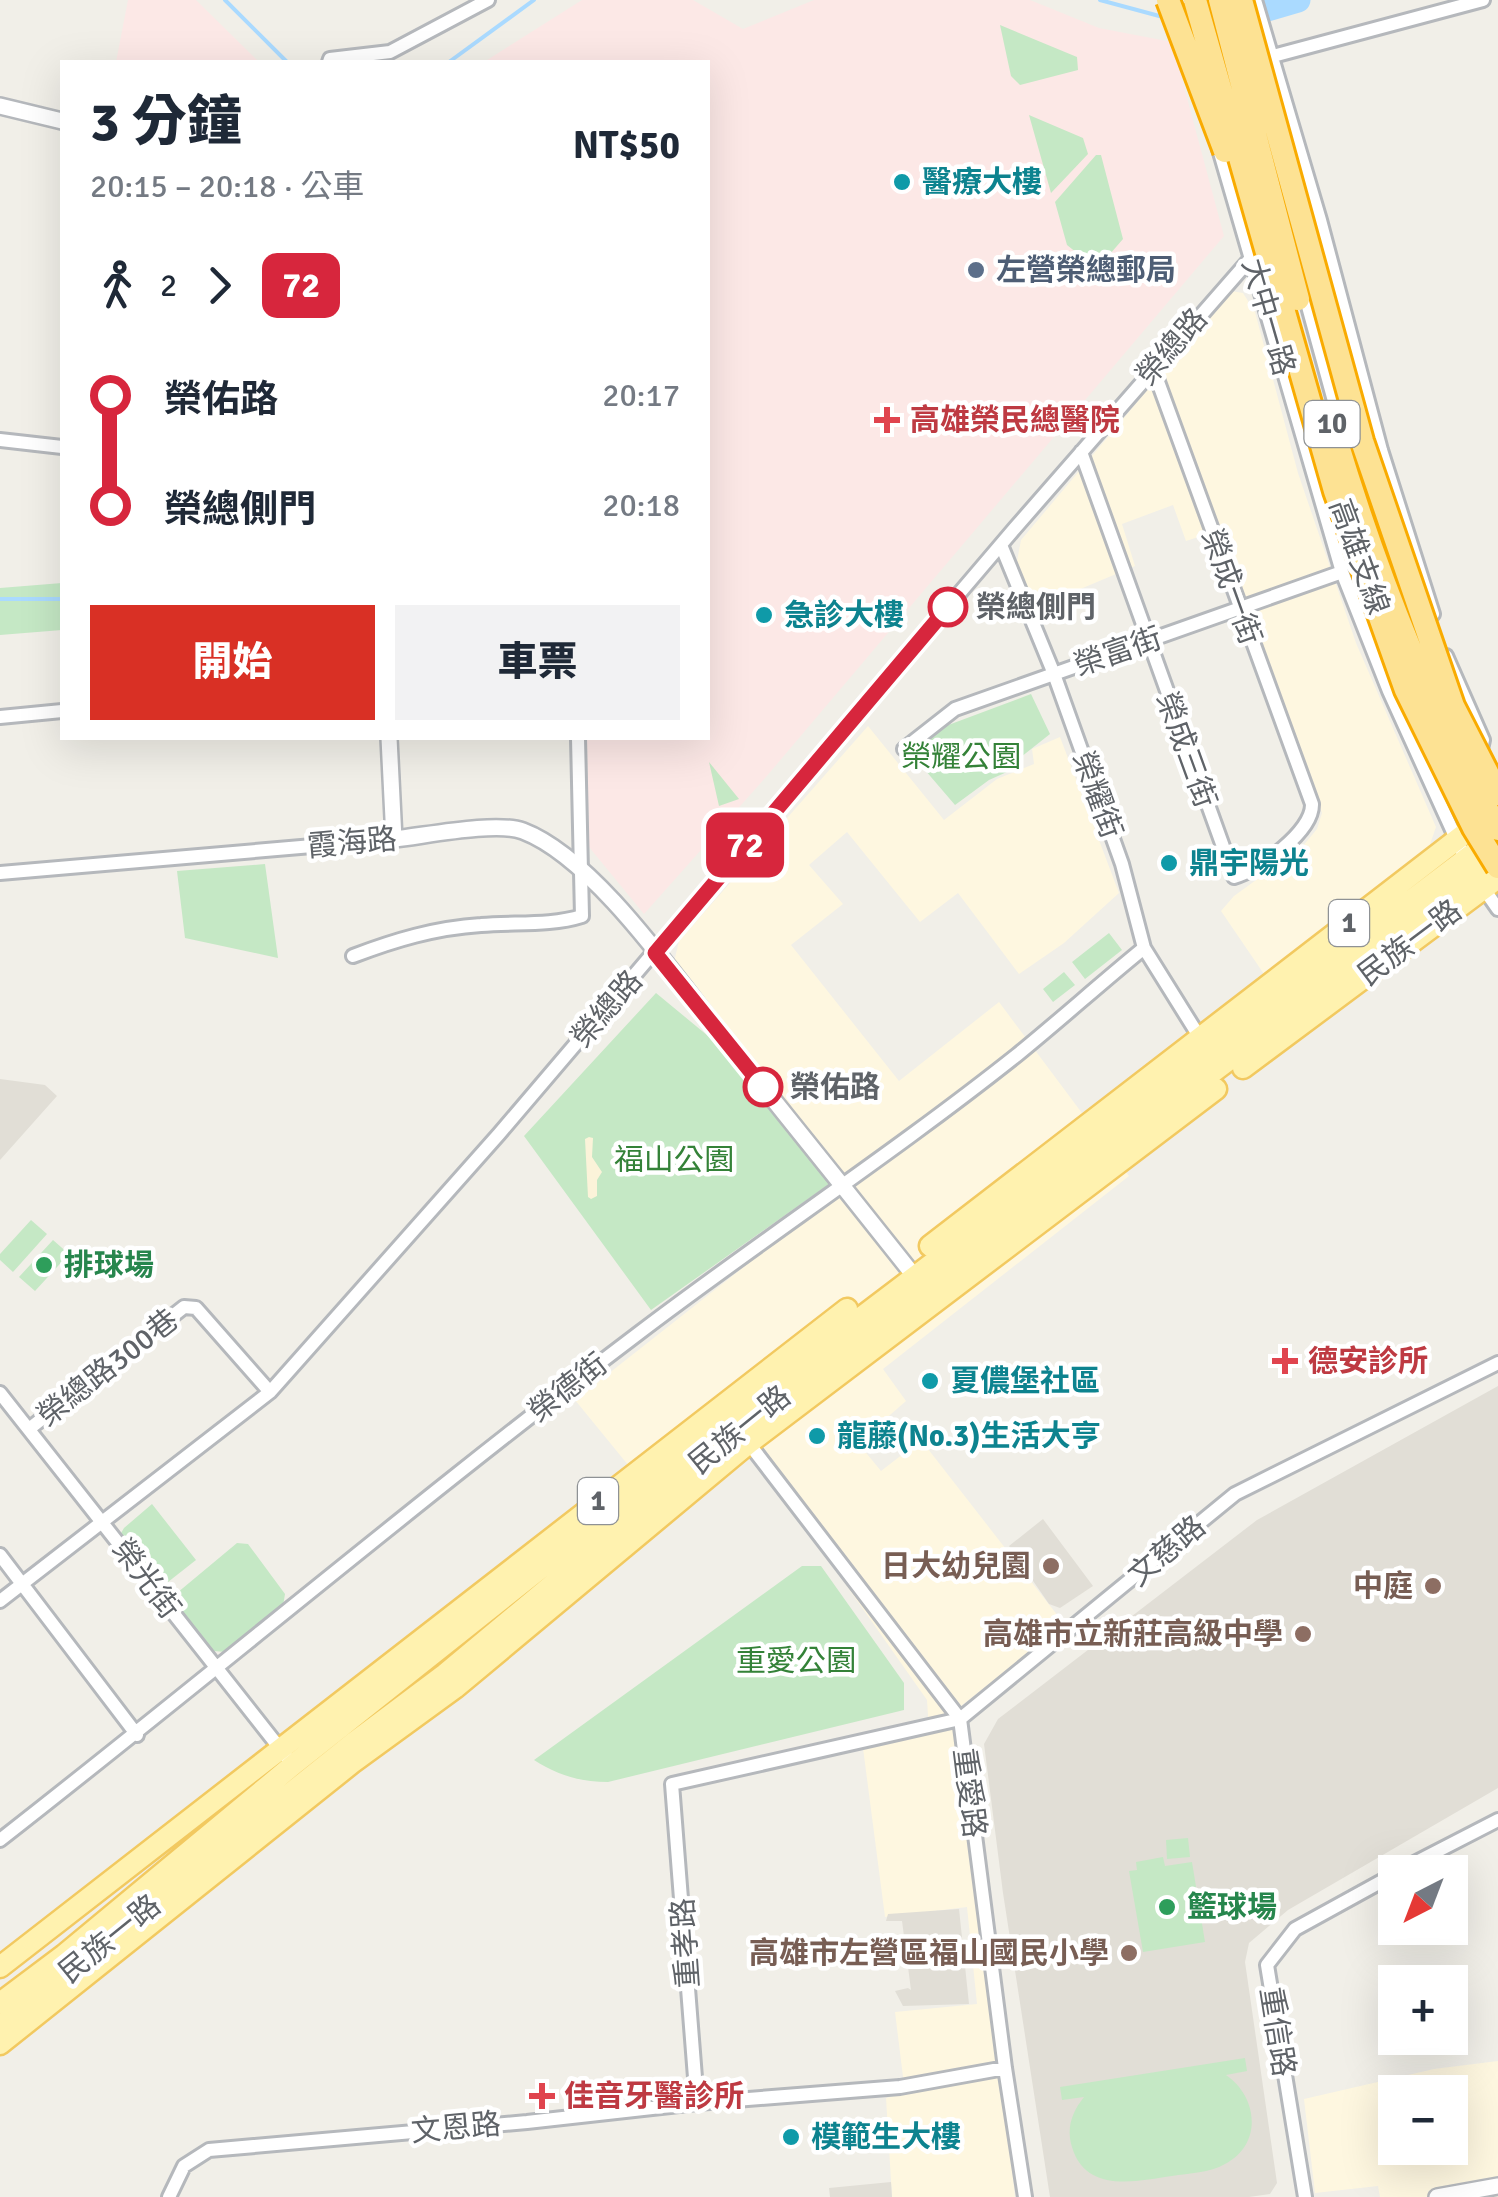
<!DOCTYPE html>
<html lang="zh-TW">
<head>
<meta charset="utf-8">
<style>
  :root { --surface:#fff; --page:#f2f2f3; --text:#1f2937; --muted:#747a83; --accent:#d93025 }
  body { margin:0; font-family:Signika,"Noto Sans TC",sans-serif; background:var(--page); color:var(--text); height:100vh; display:flex; flex-direction:column; font-size:38px; white-space:nowrap }
  * { box-sizing:border-box; margin:0 }
  p { font-size:32px; color:var(--muted) }
  .icon { flex:none; width:55px; height:55px; fill:none; stroke:currentColor; stroke-width:2; stroke-linecap:round; stroke-linejoin:round }
  .map { position:relative; flex:1; overflow:hidden }
  .details { position:absolute; left:60px; top:60px; width:650px; height:680px; display:flex; flex-direction:column; background:var(--surface); border-radius:0px; box-shadow:0 10px 40px #0002 }
  .details>* { flex:none }
  .badge { padding:0 20px; border-radius:15px; font-size:35px; line-height:65px }
  .needle { width:65px; rotate:222deg }
  .buttons { position:absolute; left:1378px; top:1855px; display:grid; gap:20px }
  .buttons a { display:grid; place-items:center; width:90px; height:90px; border-radius:0px; background:var(--surface); box-shadow:0 10px 40px #0002; font-size:50px }
  .map>.badge { position:absolute; translate:-50% -50%; box-shadow:0 0 0 5px #fff }
  .legs { display:flex; align-items:center; gap:15px; height:110px; padding:0 30px; font-size:32px }
  .legs p { margin-inline-start:auto }
  .headline { display:flex; align-items:center; justify-content:space-between; height:170px; padding:0 30px }
  h1 { font-size:55px; font-weight:800; line-height:75px }
  .action { display:flex; gap:20px; margin-top:auto; padding:20px 30px }
  .action a { flex:1; height:115px; border-radius:0px; background:var(--accent); color:#fff; font-size:40px; font-weight:800; line-height:115px; text-align:center }
  .action a+a { background:var(--page); color:var(--text) }
  ul { padding:0 30px; list-style:none }
  li { display:flex; align-items:center; gap:35px; height:110px; font-size:38px }
  li i { display:grid; place-items:center; width:15px; height:100%; margin:0 12px; background:currentColor }
  li i::after { content:''; width:25px; height:25px; margin:-12px; border:8px solid; border-radius:50%; background:var(--surface) }
  li p { margin-inline-start:auto }
  li:first-child i { background:linear-gradient(#0000 50%,currentColor 0) }
  li:last-child i { background:linear-gradient(currentColor 50%,#0000 0) }
  .map>svg:first-child { display:block }
  .commercial { fill:#fef7e0; fill-rule:evenodd }
  .education { fill:#e1ded6 }
  .medical { fill:#fce8e6 }
  .green { fill:#c5e8c5 }
  .sand { fill:#fbf3d9 }
  .lines { fill:none; stroke-linecap:round; stroke-linejoin:round }
  .stream { stroke:#aadaff; stroke-width:4 }
  .river { stroke:#aadaff; stroke-width:25 }
  .minor-casing { stroke:#b5b8bc; stroke-width:18 }
  .tertiary-casing { stroke:#b5b8bc; stroke-width:20 }
  .primary-casing { stroke:#f2c960; stroke-width:25 }
  .motorway-casing { stroke:#f9ab00; stroke-width:28 }
  .minor { stroke:#fff; stroke-width:12 }
  .tertiary { stroke:#fff; stroke-width:15 }
  .primary { stroke:#fff2af; stroke-width:20 }
  .motorway { stroke:#fde293; stroke-width:22 }
  .motorway-bridge-casing { stroke:#f9ab00; stroke-width:28; stroke-linecap:butt }
  .motorway-bridge { stroke:#fde293; stroke-width:22 }
  .line-1-casing { stroke:#fff; stroke-width:22 }
  .line-1 { stroke:#d7263d; stroke-width:15 }
  .culture-dot { fill:#0f9aa8; stroke:#fff; stroke-width:4 }
  .service-dot { fill:#5c6f8a; stroke:#fff; stroke-width:4 }
  .health-dot { fill:#e0444e; stroke:#fff; stroke-width:4 }
  .stop-1-dot { fill:#fff; stroke:#d7263d; stroke-width:5 }
  .leisure-dot { fill:#2e9e5b; stroke:#fff; stroke-width:4 }
  .education-dot { fill:#8d6e63; stroke:#fff; stroke-width:4 }
  .labels { text-anchor:middle; dominant-baseline:central; stroke-width:9; stroke-linejoin:round; paint-order:stroke }
  .shield { fill:#fff; stroke:#8f9295; stroke-width:2.5 }
  .shield-label { font-size:28px; font-weight:bold; fill:#5f6368 }
  .culture-label { font-size:30px; font-weight:bold; fill:#0d838f; stroke:#fff; text-anchor:start }
  .service-label { font-size:30px; font-weight:bold; fill:#4e5e75; stroke:#fff; text-anchor:start }
  .street-label { font-size:30px; fill:#5f6368; stroke:#fff }
  .health-label { font-size:30px; font-weight:bold; fill:#be3a42; stroke:#fff; text-anchor:start }
  .stop-label { font-size:30px; font-weight:bold; fill:#5f6368; stroke:#fff; text-anchor:start }
  .park-label { font-size:30px; fill:#348238; stroke:#fff }
  .leisure-label { font-size:30px; font-weight:bold; fill:#27864d; stroke:#fff; text-anchor:start }
  .education-label { font-size:30px; font-weight:bold; fill:#785e54; stroke:#fff; text-anchor:end }
</style>
</head>
<body>
<div class="map">
<svg width="1498" height="2197" viewBox="0 0 1498 2197">
  <rect width="100%" height="100%" fill="#f1efe8"/>
  <path class="commercial" d="M1231,291L1243,293L1255,312L1298,473L1356,643L1436,827L1427,853L1266,977L1221,911L1234,896L1302,847L1317,829L1322,813L1217,531L1186,541L1173,505L1122,524L1135,566L1033,609L1017,561L1021,540Z
    M868,726L944,820L997,779L1034,764L1032,749L1060,737L1119,893L1064,943L1019,974L958,893L920,922L847,832L809,865L843,904L791,945L899,1081L999,1002L1129,1176L883,1369L906,1401L858,1443L881,1471L921,1440L1065,1625L962,1705L1015,2197H892L886,2098L905,2093L895,2012L977,2004L967,1907L885,1917L863,1748L929,1731L927,1700L808,1531L728,1430L651,1493L575,1400L839,1192L674,962L679,941Z
    M1498,2061V2197H1380L1378,2186L1315,2193L1304,2099L1434,2069ZM1395,2092H1450V2148H1395Z"/>
  <path class="education" d="M0,1079L45,1085L57,1096L0,1160Z
    M1498,1386V1788L1288,1910L1249,1943L1245,1962L1277,2183L1270,2194L1249,2197H1050L1003,1893L984,1744L998,1719L1257,1520Z
    M1043,1519L1093,1586L1060,1608L1049,1604L1009,1546Z
    M959,1909L969,2004L903,2006L895,1991L908,1988L911,1990L902,1921H886L888,1914Z
    M891,2182L892,2197H830L829,2188Z"/>
  <path class="medical" d="M128,0H196L259,62H116Z
    M582,0H693L743,29L814,0H1030L1099,28L1172,42L1224,236L766,777L644,914L589,847L587,738H708V62H484Z"/>
  <path class="green" d="M1000,25L1077,57L1078,70L1020,85L1011,76Z
    M1029,115L1083,138L1088,154L1051,193Z
    M1096,155H1101L1123,239L1097,269L1067,245L1055,202Z
    M62,583V630L0,635V588Z
    M1031,694L1050,734L1021,757L1020,766L989,780L955,805L913,756L943,727Z
    M709,762L739,799L719,806Z
    M265,864L278,958L185,938L177,871Z
    M1109,933L1122,950L1085,979L1072,962Z
    M1064,972L1075,985L1053,1002L1043,989Z
    M656,993L719,1045L832,1182L651,1310L524,1136Z
    M31,1220L47,1234L13,1272L0,1260V1254Z
    M53,1240L69,1254L35,1291L19,1277Z
    M152,1504L196,1560L168,1582L157,1583L120,1535L124,1528Z
    M237,1543L248,1544L285,1594L283,1606L226,1652L213,1651L173,1602L177,1593Z
    M802,1566H821L904,1683V1710L608,1782C580,1782 557,1775 534,1760Z
    M1188,1838L1190,1857L1167,1859L1166,1840Z
    M1163,1857L1165,1866L1192,1862L1205,1942L1143,1952L1129,1871L1137,1870L1136,1862Z
    M1245,2058L1247,2071L1226,2075C1258,2097 1263,2144 1225,2164C1210,2173 1189,2173 1172,2176C1136,2181 1086,2194 1072,2147C1066,2128 1072,2112 1084,2097L1062,2100L1060,2087Z"/>
  <path class="sand" d="M589,1137L593,1138L592,1157L602,1172L597,1180V1196L591,1199L588,1197L585,1139Z"/>
  <g class="lines">
    <path class="stream" d="M225,0L287,62
      M1100,0L1163,17
      M449,62L534,0
      M0,599H62"/>
    <path class="river" d="M1234,19L1298,0"/>
    <g class="minor-casing">
      <path id="minor" d="M1255,0L1320,220L1381,450L1433,614
        M1273,56L1483,0
        M329,62L330,59L390,52L488,0
        M1219,149L1342,572L1389,691L1468,865
        M1304,292L1345,441
        M0,440L62,447
        M1081,452L1234,877C1259,870 1313,832 1312,804L1153,368
        M1001,545L1054,674L1122,864L1144,948L1202,1041
        M1446,656L1483,740L1481,749
        M0,717L62,711
        M904,749L955,709L1342,572
        M0,873L394,839
        M1482,886L1498,909
        M353,956C395,940 435,928 481,925C514,922 550,926 582,916L578,738
        M0,1393L293,1765
        M29,1429L184,1307L196,1308L270,1392
        M747,1441L960,1719L1005,2068L1025,2197
        M0,1555L137,1735
        M0,1601L270,1392L499,1134L1015,528L1251,258L1268,245
        M0,1840C214,1673 422,1497 639,1333C764,1238 895,1152 1017,1055C1060,1020 1101,983 1144,948
        M1397,1872L1498,1820
        M697,2103L672,1784L960,1719L1235,1494L1498,1363
        M169,2197L184,2166L209,2150L527,2122L697,2103L900,2087L1005,2068
        M1305,2197L1267,1965L1295,1929L1395,1874"/>
    </g>
    <g class="tertiary-casing">
      <path id="tertiary" d="M0,106L62,121
        M389,738L394,839C424,836 496,821 523,831C594,858 675,977 723,1037C789,1119 854,1200 919,1282
        M1437,2197L1498,2186"/>
    </g>
    <g class="primary-casing">
      <path id="primary" d="M1243,1068L1498,878
        M930,1246L1485,818
        M0,1967L847,1309
        M0,2003L64,1955L293,1765L760,1394L1496,836
        M0,2026L353,1743L445,1674L738,1430L1498,857
        M0,2044L352,1763L455,1688L749,1443L1216,1089"/>
    </g>
    <g class="motorway-casing">
      <path id="motorway" d="M1362,481L1389,549"/>
    </g>
    <use href="#minor" class="minor"/>
    <use href="#tertiary" class="tertiary"/>
    <use href="#primary" class="primary"/>
    <use href="#motorway" class="motorway"/>
    <g class="motorway-bridge-casing">
      <path id="motorway-bridge" d="M1168,0L1225,151
        M1195,0L1335,491L1406,690L1474,828L1498,867
        M1220,0L1298,299
        M1241,0L1362,441L1453,706L1498,794
        M1335,436C1376,572 1427,706 1498,829"/>
    </g>
    <use href="#motorway-bridge" class="motorway-bridge"/>
  </g>
  <g class="lines">
    <g class="line-1-casing">
      <path id="line-1" d="M763,1087L655,953L948,607"/>
    </g>
    <use href="#line-1" class="line-1"/>
  </g>
  <g class="culture-dot">
    <circle cx="902" cy="182" r="10"/>
    <circle cx="764" cy="615" r="10"/>
    <circle cx="1169" cy="863" r="10"/>
    <circle cx="930" cy="1381" r="10"/>
    <circle cx="817" cy="1436" r="10"/>
    <circle cx="791" cy="2137" r="10"/>
  </g>
  <circle class="service-dot" cx="976" cy="270" r="10"/>
  <g class="health-dot">
    <path d="M882 405h10v10h10v10h-10v10h-10v-10h-10v-10h10z"/>
    <path d="M1280 1346h10v10h10v10h-10v10h-10v-10h-10v-10h10z"/>
    <path d="M537 2081h10v10h10v10h-10v10h-10v-10h-10v-10h10z"/>
  </g>
  <g class="stop-1-dot">
    <circle cx="948" cy="607" r="18"/>
    <circle cx="763" cy="1087" r="18"/>
  </g>
  <g class="leisure-dot">
    <circle cx="44" cy="1265" r="10"/>
    <circle cx="1167" cy="1907" r="10"/>
  </g>
  <g class="education-dot">
    <circle cx="1051" cy="1566" r="10"/>
    <circle cx="1433" cy="1586" r="10"/>
    <circle cx="1303" cy="1634" r="10"/>
    <circle cx="1129" cy="1953" r="10"/>
  </g>
  <g class="labels">
    <g class="shield">
      <rect x="1304.5" y="401" width="55" height="46" rx="8"/>
      <rect x="1329" y="900" width="40" height="46" rx="8"/>
      <rect x="578" y="1478" width="40" height="46" rx="8"/>
    </g>
    <g class="shield-label">
      <text x="1332" y="424">10</text>
      <text x="1349" y="923">1</text>
      <text x="598" y="1501">1</text>
    </g>
    <g class="culture-label">
      <text x="922" y="182">醫療大樓</text>
      <text x="784" y="615">急診大樓</text>
      <text x="1189" y="863">鼎宇陽光</text>
      <text x="950" y="1381">夏儂堡社區</text>
      <text x="837" y="1436">龍藤(No.3)生活大亨</text>
      <text x="811" y="2137">模範生大樓</text>
    </g>
    <g class="service-label">
      <text x="996" y="270">左營榮總郵局</text>
    </g>
    <g class="street-label">
      <text transform="translate(1268 317) rotate(74)">大中一路</text>
      <text transform="translate(1172 347) rotate(-49)">榮總路</text>
      <text transform="translate(1359 557) rotate(70)">高雄支線</text>
      <text transform="translate(1231 587) rotate(70)">榮成一街</text>
      <text transform="translate(1118 652) rotate(-19)">榮富街</text>
      <text transform="translate(1186 750) rotate(70)">榮成三街</text>
      <text transform="translate(1097 795) rotate(70)">榮耀街</text>
      <text transform="translate(352 843) rotate(-5)">霞海路</text>
      <text transform="translate(1410 943) rotate(-37)">民族一路</text>
      <text transform="translate(607 1009) rotate(-49)">榮總路</text>
      <text transform="translate(108 1368) rotate(-38)">榮總路300巷</text>
      <text transform="translate(568 1388) rotate(-38)">榮德街</text>
      <text transform="translate(740 1430) rotate(-39)">民族一路</text>
      <text transform="translate(1167 1551) rotate(-40)">文慈路</text>
      <text transform="translate(146 1579) rotate(53)">榮光街</text>
      <text transform="translate(969 1793) rotate(83)">重愛路</text>
      <text transform="translate(110 1939) rotate(-39)">民族一路</text>
      <text transform="translate(686 1943) rotate(-94)">重孝路</text>
      <text transform="translate(1277 2032) rotate(81)">重信路</text>
      <text transform="translate(456 2128) rotate(-5)">文恩路</text>
    </g>
    <g class="health-label">
      <text x="910" y="420">高雄榮民總醫院</text>
      <text x="1308" y="1361">德安診所</text>
      <text x="564" y="2096">佳音牙醫診所</text>
    </g>
    <g class="stop-label">
      <text x="976" y="607">榮總側門</text>
      <text x="790" y="1087">榮佑路</text>
    </g>
    <g class="park-label">
      <text x="961" y="757">榮耀公園</text>
      <text x="674" y="1160">福山公園</text>
      <text x="796" y="1661">重愛公園</text>
    </g>
    <g class="leisure-label">
      <text x="64" y="1265">排球場</text>
      <text x="1187" y="1907">籃球場</text>
    </g>
    <g class="education-label">
      <text x="1031" y="1566">日大幼兒園</text>
      <text x="1413" y="1586">中庭</text>
      <text x="1283" y="1634">高雄市立新莊高級中學</text>
      <text x="1109" y="1953">高雄市左營區福山國民小學</text>
    </g>
  </g>
</svg>
<div class="buttons">
<a><svg class="needle" viewBox="-14 -14 28 28"><path d="M0-13l5 13h-10z" fill="#e53935"/><path d="M0 13l5-13h-10z" fill="#747a83"/></svg></a>
<a>+</a>
<a>−</a>
</div>
<b class="badge" style="left:745px;top:845px;background:#d7263d;color:#fff">72</b>
<section class="details">
<div class="headline"><div><h1>3 分鐘</h1><p>20:15 – 20:18 · 公車</p></div><b>NT$50</b></div>
<div class="legs"><svg class="icon" aria-label="walk" viewBox="0 0 24 24"><circle cx="13" cy="4" r="2"/><path d="M13 8l-2 6 4 7M11 14l-3 7M7 12l3-4h3l4 4"/></svg>2<svg class="icon" aria-label="forward" viewBox="0 0 24 24"><path d="M9 5l7 7-7 7"/></svg><b class="badge" style="background:#d7263d;color:#fff">72</b></div>
<ul>
<li><i style="color:#d7263d"></i><b>榮佑路</b><p>20:17</p></li>
<li><i style="color:#d7263d"></i><b>榮總側門</b><p>20:18</p></li>
</ul>
<div class="action"><a>開始</a><a>車票</a></div>
</section>
</div>
</body>
</html>
